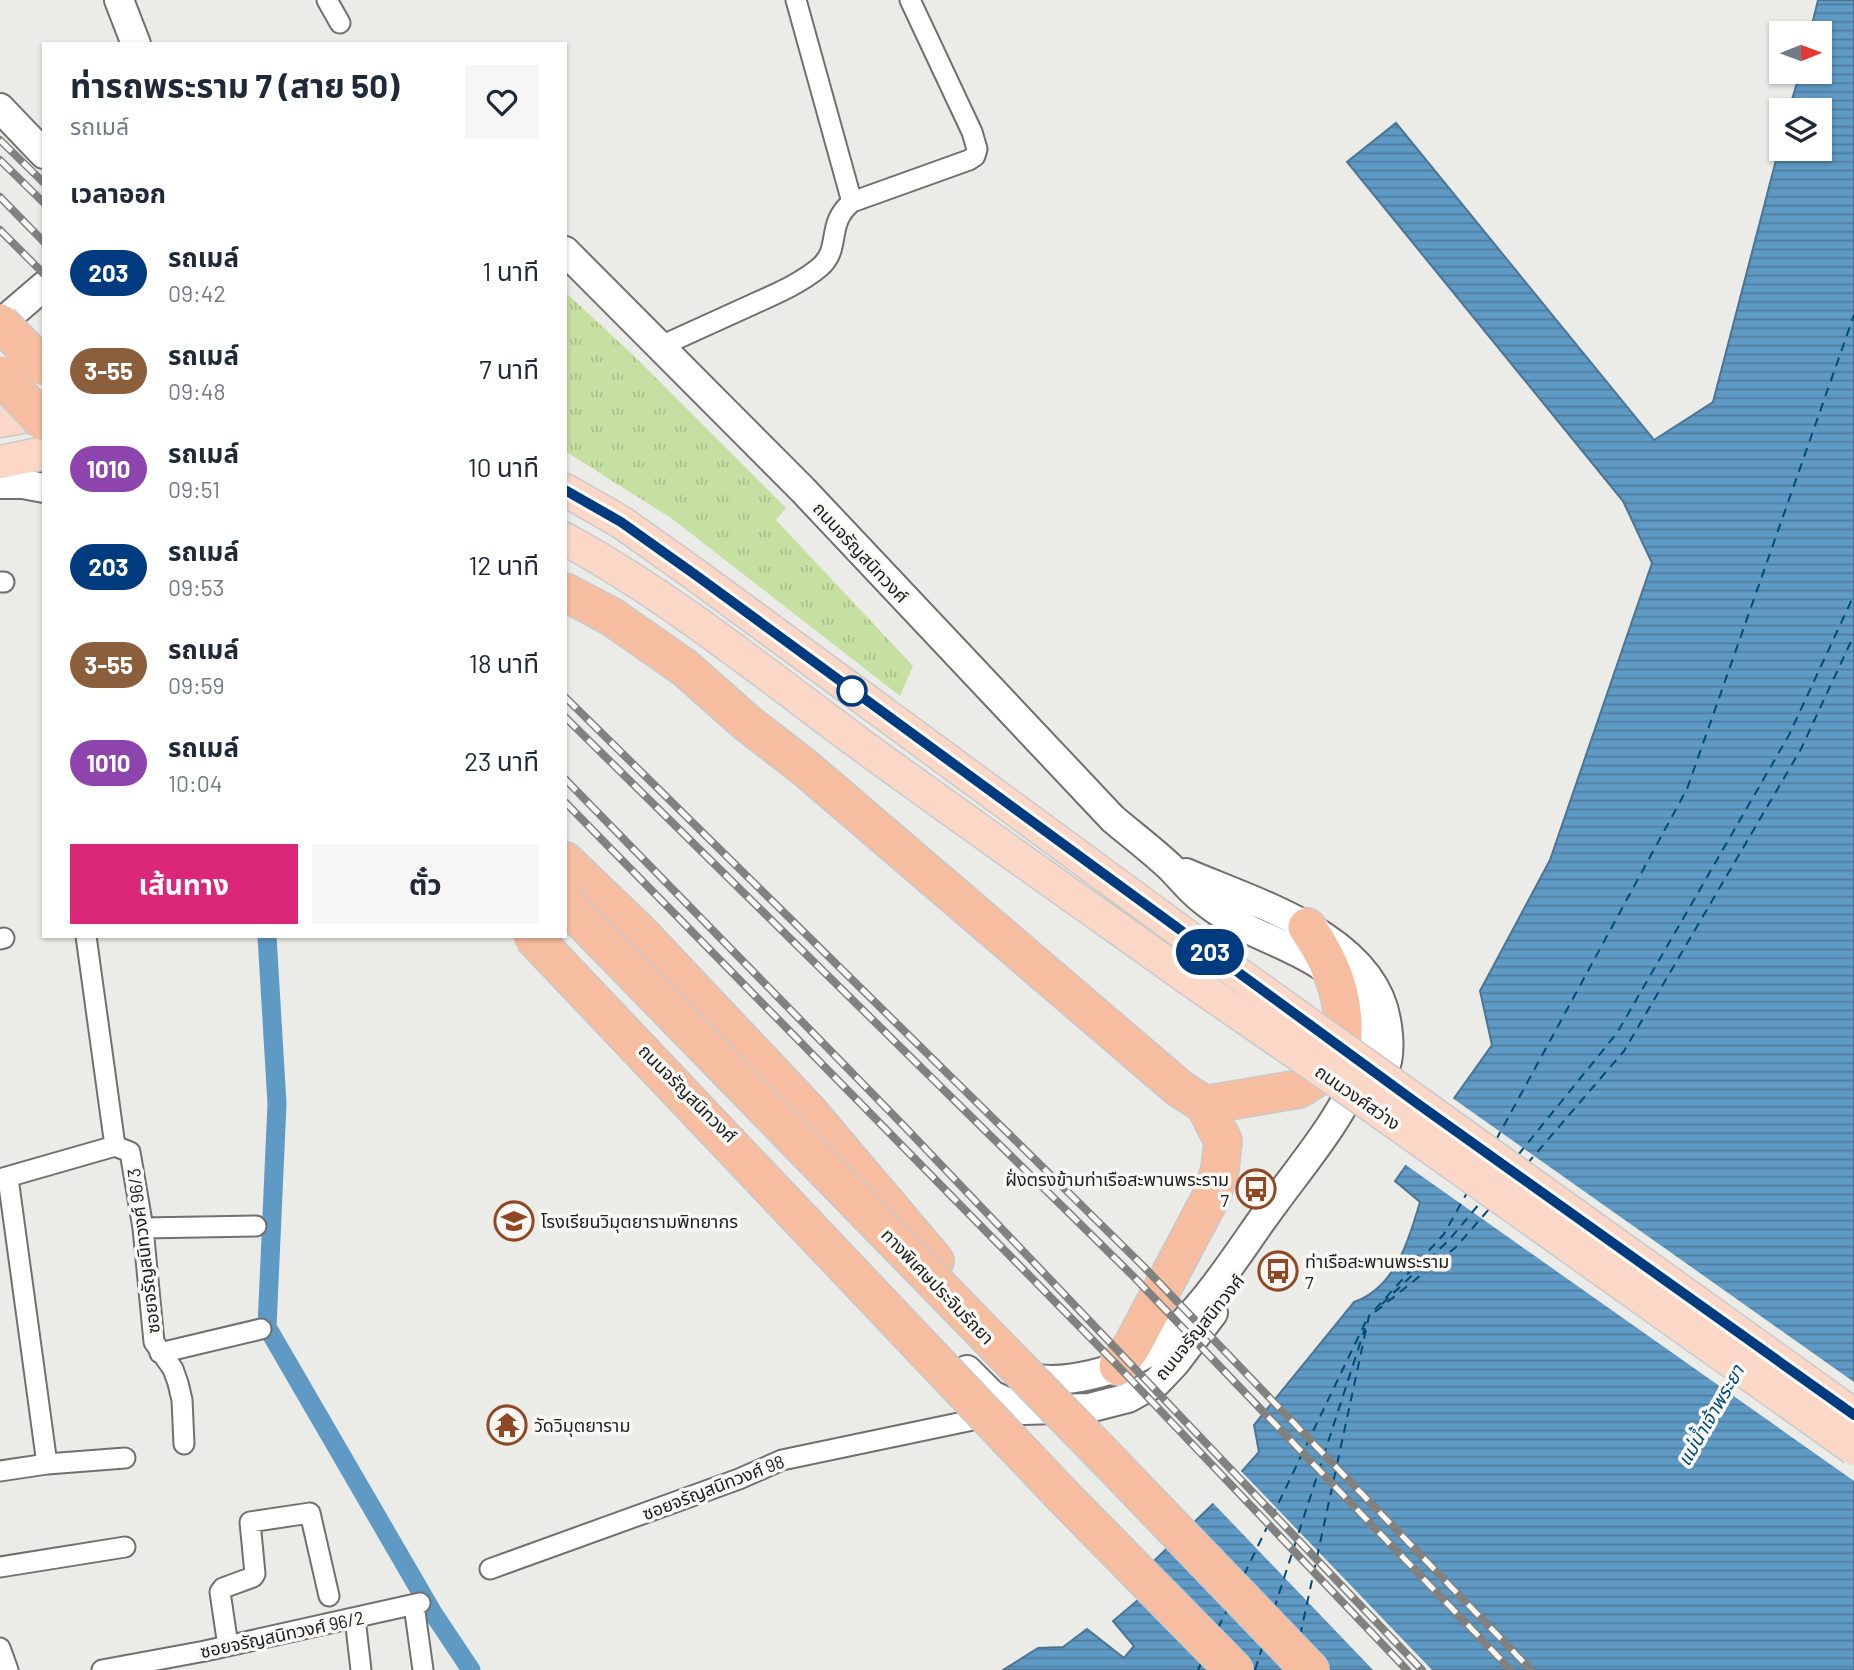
<!DOCTYPE html>
<html lang="th">
<head>
<meta charset="utf-8">
<style>
  :root { --surface:#fff; --page:#f6f6f7; --text:#1f2937; --muted:#747a83; --accent:#db2777 }
  body { margin:0; font-family:Barlow,"Noto Sans Thai",sans-serif; background:var(--page); color:var(--text); height:100vh; display:flex; flex-direction:column; font-size:26px; white-space:nowrap }
  * { box-sizing:border-box; margin:0 }
  p { font-size:23px; color:var(--muted) }
  .icon { flex:none; width:38px; height:38px; fill:none; stroke:currentColor; stroke-width:2; stroke-linecap:round; stroke-linejoin:round }
  .map { position:relative; flex:1; overflow:hidden }
  .sheet { position:absolute; left:42px; top:42px; width:525px; height:896px; display:flex; flex-direction:column; background:var(--surface); border-radius:0px; box-shadow:0 2px 5px #0004 }
  .sheet>* { flex:none }
  .badge { padding:0 14px; border-radius:23px; font-size:24px; line-height:46px }
  .needle { width:46px; rotate:89deg }
  .fabs { position:absolute; left:1769px; top:21px; display:grid; gap:14px }
  .fabs a { display:grid; place-items:center; width:63px; height:63px; border-radius:0px; background:var(--surface); box-shadow:0 2px 5px #0004; font-size:35px }
  .map>.badge { position:absolute; translate:-50% -50%; box-shadow:0 0 0 4px #fff }
  h2 { padding:0 28px; font-size:26px; line-height:63px }
  .round { display:grid; place-items:center; flex:none; width:74px; height:74px; border-radius:0px; background:var(--page) }
  .summary { display:flex; align-items:center; justify-content:space-between; height:119px; padding:0 28px }
  h1 { font-size:33px; font-weight:700; line-height:52px }
  .cta { display:flex; gap:14px; margin-top:auto; padding:14px 28px }
  .cta a { flex:1; height:80px; border-radius:0px; background:var(--accent); color:#fff; font-size:28px; font-weight:700; line-height:80px; text-align:center }
  .cta a+a { background:var(--page); color:var(--text) }
  ul { padding:0; list-style:none }
  li { display:flex; align-items:center; gap:21px; height:98px; padding:0 28px }
  li div { flex:1 }
  li b { display:block; font-size:26px }
  li em { font-style:normal }
  li .badge { min-width:77px; font-weight:700; text-align:center }
  .map>svg:first-child { display:block }
  .park { fill:url(#park-tufts) }
  .water { fill:url(#water-rules); stroke:#4c7593; stroke-width:2 }
  .pier { fill:#ebebe8 }
  .lines { fill:none; stroke-linecap:round; stroke-linejoin:round }
  .canal { stroke:#5f9ac5; stroke-width:19 }
  .ferry { stroke:#004c76; stroke-width:2; stroke-dasharray:9 7; stroke-linecap:butt }
  .minor-casing { stroke:#71706e; stroke-width:23 }
  .secondary-casing { stroke:#71706e; stroke-width:32 }
  .primary-casing { stroke:#c9c9c9; stroke-width:35 }
  .motorway-casing { stroke:#c9c9c9; stroke-width:40 }
  .minor { stroke:#fff; stroke-width:19 }
  .secondary { stroke:#fff; stroke-width:28 }
  .primary { stroke:#fad7c6; stroke-width:32 }
  .motorway { stroke:#f6bda0; stroke-width:37 }
  .rail-casing { stroke:#81817f; stroke-width:8 }
  .rail { stroke:#f9f8f5; stroke-width:5; stroke-dasharray:16; stroke-linecap:butt }
  .primary-bridge-casing { stroke:#c9c9c9; stroke-width:35; stroke-linecap:butt }
  .motorway-bridge-casing { stroke:#c9c9c9; stroke-width:40; stroke-linecap:butt }
  .primary-bridge { stroke:#fad7c6; stroke-width:32 }
  .motorway-bridge { stroke:#f6bda0; stroke-width:37 }
  .line-casing { stroke:#fff; stroke-width:16 }
  .line { stroke:#003b80; stroke-width:10 }
  .stop-dot { fill:#fff; stroke:#003b80; stroke-width:3.5 }
  .labels { text-anchor:middle; dominant-baseline:central; stroke-width:7; stroke-linejoin:round; paint-order:stroke }
  .street-label { font-size:18px; fill:#20201f; stroke:#f9f8f5 }
  .poi-label { font-size:18px; fill:#20201f; stroke:#f9f8f5; text-anchor:start }
  .water-label { font-size:19px; font-style:italic; fill:#004c76; stroke:#f9f8f5 }
</style>
</head>
<body>
<div class="map">
<svg width="1854" height="1670" viewBox="0 0 1854 1670">
  <defs>
    <pattern id="park-tufts" width="24" height="20" patternUnits="userSpaceOnUse" patternTransform="scale(1.75)"><rect width="24" height="20" fill="#c5e0a1"/><path d="M3 7l-1-3M5 7V3M7 7l1-3M15 17l-1-3M17 17v-4M19 17l1-3" fill="none" stroke="#a9c08a"/></pattern>
    <pattern id="water-rules" width="6" height="5" patternUnits="userSpaceOnUse" patternTransform="scale(1.75)"><rect width="6" height="5" fill="#5f9ac5"/><path d="M0 2.5h6" fill="none" stroke="#4e7d9f"/></pattern>
  </defs>
  <rect width="100%" height="100%" fill="#ebebe8"/>
  <path class="park" d="M565,292L633,355L786,508L776,520L913,666L900,696L671,518L565,451Z"/>
  <path class="water" d="M1818,0H1854V1670H1003L1038,1648L1063,1647L1087,1629L1124,1658L1134,1646L1113,1621L1138,1600L1132,1582L1214,1503L1259,1452L1254,1425L1354,1302C1395,1288 1409,1240 1420,1202L1395,1181L1492,1045L1480,991L1550,860L1652,563L1623,501L1347,162L1396,123L1654,440L1713,402L1781,141L1782,149H1820V110H1789L1800,72H1820V33H1810Z"/>
  <path class="pier" d="M1451,1097L1854,1382V1481L1403,1163Z
    M1239,1469L1432,1670H1373L1211,1501Z"/>
  <g class="lines">
    <path class="canal" d="M267,936L277,1104L267,1327L433,1613L471,1670"/>
    <path class="ferry" d="M1496,1140L1687,789L1854,315
      M1518,1155L1617,1033L1789,735L1854,595
      M1527,1164L1624,1051L1801,749L1854,635
      M1382,1304L1449,1240L1480,1203
      M1375,1312L1456,1247L1490,1208
      M1244,1575L1366,1321
      M1274,1609L1365,1328
      M1218,1628L1228,1608
      M1300,1636L1369,1316L1444,1234L1468,1191
      M1198,1670L1202,1661
      M1255,1670L1262,1648"/>
    <g class="minor-casing">
      <path id="minor" d="M327,0L340,23
        M796,0L852,202
        M661,346C690,333 720,319 749,306C773,295 800,284 820,267C842,248 825,224 852,202L969,160L975,156L977,149L972,132L910,0
        M0,582H4
        M86,936L115,1146
        M0,939L4,938
        M115,1146L130,1152L143,1228L154,1342L173,1369L178,1383L182,1400L184,1444
        M8,1178L47,1464
        M0,1179L115,1146
        M143,1228L256,1226
        M160,1353L261,1329
        M0,1471L47,1464L125,1458
        M0,1567L125,1547
        M490,1569L739,1479L782,1460L992,1416
        M414,1605L423,1670
        M355,1618L361,1670
        M228,1646L220,1592L223,1588L253,1577L255,1574L250,1522L310,1513L329,1596
        M0,1648L8,1670
        M102,1670L205,1651L420,1603"/>
    </g>
    <g class="secondary-casing">
      <path id="secondary" d="M119,0L136,44
        M0,108L44,154
        M565,251L803,490L1113,819C1132,835 1152,850 1170,867C1181,878 1191,891 1203,900C1216,911 1233,921 1248,929C1288,949 1342,964 1359,1011C1365,1029 1365,1056 1358,1074C1343,1116 1302,1165 1275,1202C1239,1250 1207,1307 1159,1345C1126,1370 1057,1390 1019,1374
        M0,324L44,286
        M0,484H23L44,488
        M1186,873C1255,903 1372,936 1386,1020C1392,1054 1388,1068 1371,1097
        M967,1370L992,1395L1023,1410L1089,1408L1128,1398L1157,1382L1175,1363L1213,1313"/>
    </g>
    <g class="primary-casing">
      <path id="primary" d="M0,421L44,413
        M0,462L44,453
        M565,490L621,522L697,576L1225,964
        M565,539C671,597 764,673 860,744C971,825 1084,904 1196,984"/>
    </g>
    <g class="motorway-casing">
      <path id="motorway" d="M565,592L612,617L685,668L747,723L804,767L1180,1089L1205,1105L1223,1141L1220,1169L1212,1195L1132,1346L1118,1366
        M565,861L641,934L808,1111L935,1261
        M1205,1105L1299,1089L1339,1063C1351,1012 1336,969 1307,927
        M1113,1465L1310,1670
        M1062,1495L1234,1670"/>
    </g>
    <use href="#minor" class="minor"/>
    <use href="#secondary" class="secondary"/>
    <use href="#primary" class="primary"/>
    <use href="#motorway" class="motorway"/>
    <g class="rail-casing">
      <path id="rail" d="M0,140L44,183
        M0,160L44,203
        M0,197L44,242
        M0,230L44,274
        M565,697L1143,1266L1531,1670
        M565,717L1133,1276L1511,1670
        M565,779L902,1124L1422,1670
        M565,802L1118,1366L1407,1670"/>
    </g>
    <use href="#rail" class="rail"/>
    <g class="primary-bridge-casing">
      <path id="primary-bridge" d="M1225,964L1854,1415
        M1196,984L1341,1084L1854,1449"/>
    </g>
    <g class="motorway-bridge-casing">
      <path id="motorway-bridge" d="M0,323L44,367
        M0,375L44,422
        M565,903L1113,1465
        M532,936L1062,1495"/>
    </g>
    <use href="#primary-bridge" class="primary-bridge"/>
    <use href="#motorway-bridge" class="motorway-bridge"/>
  </g>
  <g class="lines">
    <g class="line-casing">
      <path id="line" d="M565,490L621,522L697,576L1418,1104L1854,1415"/>
    </g>
    <use href="#line" class="line"/>
  </g>
  <defs>
    <g id="bus-ring" transform="scale(2.0125)"><circle r="9.5" fill="#f9f8f5" stroke="#8f4823" stroke-width="1.5"/><path d="M-5-6H5V4H4V6H2V4H-2V6H-4V4H-5ZM-3.5-4V0h7V-4ZM-3.5 1.2v1.5H-2V1.2ZM2 1.2v1.5H3.5V1.2Z" fill="#8f4823"/></g>
    <g id="school-ring" transform="scale(2.0125)"><circle r="9.5" fill="#f9f8f5" stroke="#8f4823" stroke-width="1.5"/><path d="M0-5L7-2L0 1L-7-2ZM-4 1L0 2.5L4 1V4Q0 6-4 4Z" fill="#8f4823"/></g>
    <g id="temple-ring" transform="scale(2.0125)"><circle r="9.5" fill="#f9f8f5" stroke="#8f4823" stroke-width="1.5"/><path d="M0-6L5-2H3V0L6.5 2.5H4V6H1.5V3h-3V6H-4V2.5H-6.5L-3 0V-2H-5Z" fill="#8f4823"/></g>
  </defs>
  <g fill-rule="evenodd">
    <use href="#bus-ring" x="1256" y="1189"/>
    <use href="#school-ring" x="514" y="1221"/>
    <use href="#bus-ring" x="1278" y="1271"/>
    <use href="#temple-ring" x="507" y="1425"/>
  </g>
  <circle class="stop-dot" cx="852" cy="691" r="14"/>
  <g class="labels">
    <g class="street-label">
      <text transform="translate(861 552) rotate(47)">ถนนจรัญสนิทวงศ์</text>
      <text transform="translate(688 1093) rotate(45)">ถนนจรัญสนิทวงศ์</text>
      <text transform="translate(1358 1097) rotate(35)">ถนนวงศ์สว่าง</text>
      <text transform="translate(143 1251) rotate(-97)">ซอยจรัญสนิทวงศ์ 96/3</text>
      <text transform="translate(938 1286) rotate(46)">ทางพิเศษประจิมรัถยา</text>
      <text transform="translate(1199 1327) rotate(-51)">ถนนจรัญสนิทวงศ์</text>
      <text transform="translate(713 1487) rotate(-21)">ซอยจรัญสนิทวงศ์ 98</text>
      <text transform="translate(282 1634) rotate(-12)">ซอยจรัญสนิทวงศ์ 96/2</text>
    </g>
    <g class="poi-label">
      <text x="1229" y="1179" text-anchor="end">ฝั่งตรงข้ามท่าเรือสะพานพระราม<tspan x="1229" dy="21">7</tspan></text>
      <text x="541" y="1221">โรงเรียนวิมุตยารามพิทยากร</text>
      <text x="1305" y="1261">ท่าเรือสะพานพระราม<tspan x="1305" dy="21">7</tspan></text>
      <text x="534" y="1425">วัดวิมุตยาราม</text>
    </g>
    <g class="water-label">
      <text transform="translate(1710 1415) rotate(-60)">แม่น้ำเจ้าพระยา</text>
    </g>
  </g>
</svg>
<div class="fabs">
<a><svg class="needle" viewBox="-14 -14 28 28"><path d="M0-13l5 13h-10z" fill="#e53935"/><path d="M0 13l5-13h-10z" fill="#747a83"/></svg></a>
<a><svg class="icon" aria-label="layers" viewBox="0 0 24 24"><path d="M12 4l9 5-9 5-9-5zM3 14l9 5 9-5"/></svg></a>
</div>
<b class="badge" style="left:1210px;top:952px;background:#003b80;color:#fff">203</b>
<section class="sheet">
<div class="summary"><div><h1>ท่ารถพระราม 7 (สาย 50)</h1><p>รถเมล์</p></div><a class="round"><svg class="icon" aria-label="heart" viewBox="0 0 24 24"><path d="M12 20l-8-8c-3-5 5-10 8-4 3-6 11-1 8 4z"/></svg></a></div>
<h2>เวลาออก</h2>
<ul>
<li><span class="badge" style="background:#003b80;color:#fff">203</span><div><b>รถเมล์</b><p>09:42</p></div><em>1 นาที</em></li>
<li><span class="badge" style="background:#8b5e3c;color:#fff">3-55</span><div><b>รถเมล์</b><p>09:48</p></div><em>7 นาที</em></li>
<li><span class="badge" style="background:#8e44ad;color:#fff">1010</span><div><b>รถเมล์</b><p>09:51</p></div><em>10 นาที</em></li>
<li><span class="badge" style="background:#003b80;color:#fff">203</span><div><b>รถเมล์</b><p>09:53</p></div><em>12 นาที</em></li>
<li><span class="badge" style="background:#8b5e3c;color:#fff">3-55</span><div><b>รถเมล์</b><p>09:59</p></div><em>18 นาที</em></li>
<li><span class="badge" style="background:#8e44ad;color:#fff">1010</span><div><b>รถเมล์</b><p>10:04</p></div><em>23 นาที</em></li>
</ul>
<div class="cta"><a>เส้นทาง</a><a>ตั๋ว</a></div>
</section>
</div>
</body>
</html>
